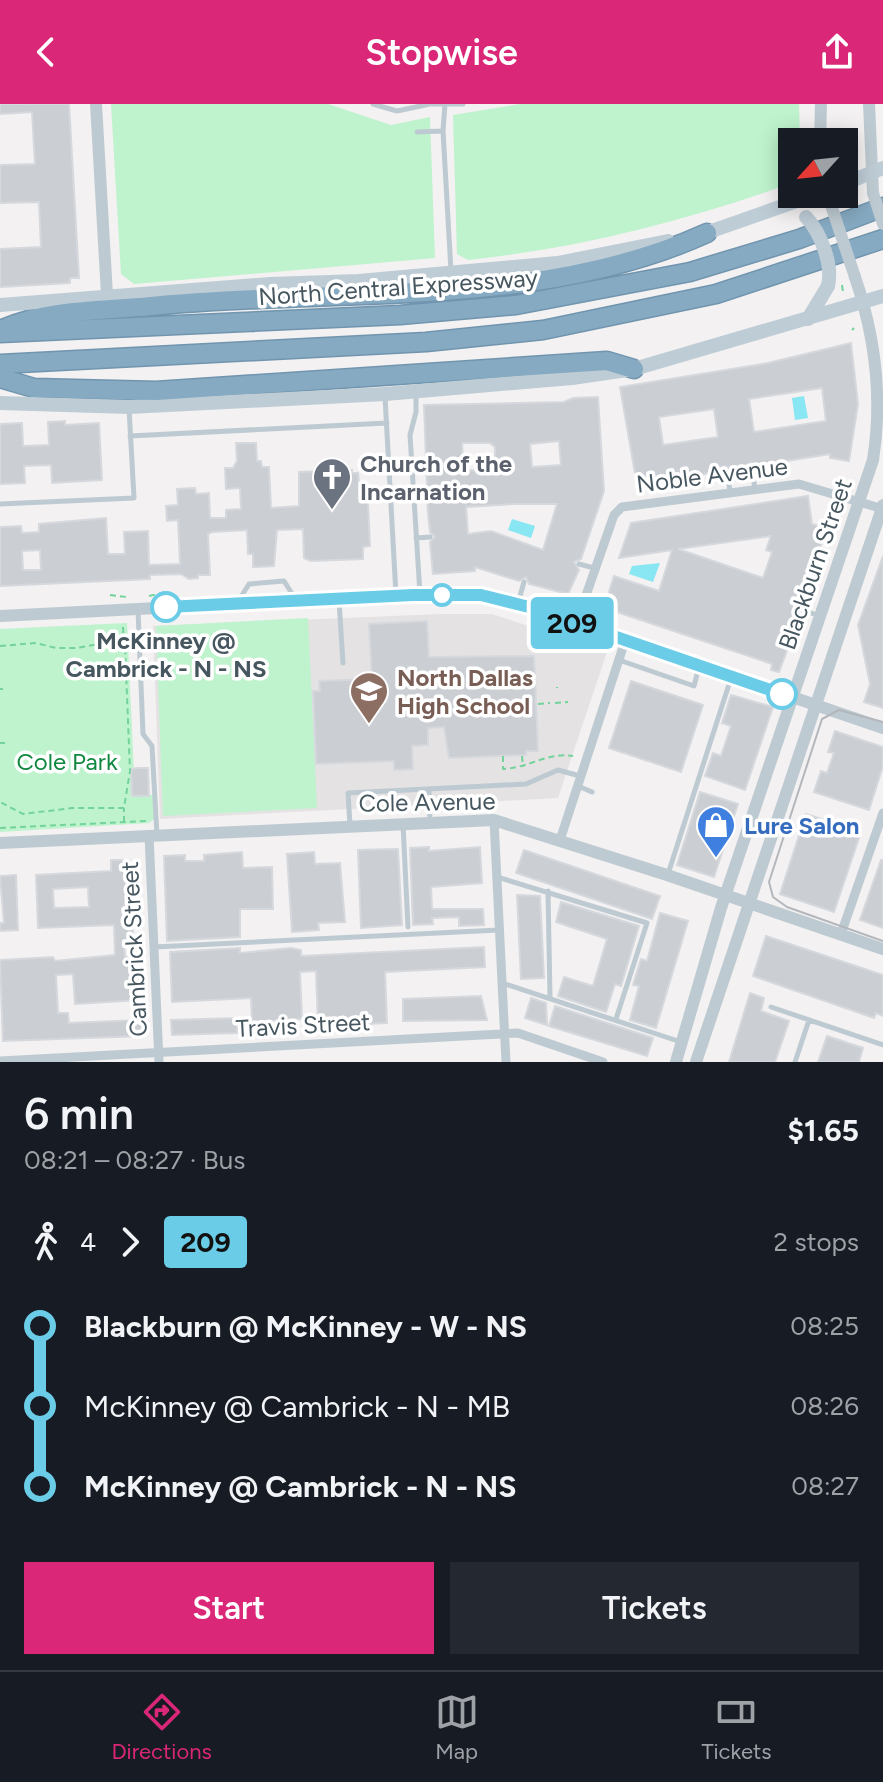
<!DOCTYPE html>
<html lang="en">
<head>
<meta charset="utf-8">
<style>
  :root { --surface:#171b24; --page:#242831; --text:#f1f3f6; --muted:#9ea1a6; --line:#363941; --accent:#db2777 }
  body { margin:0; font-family:Figtree,sans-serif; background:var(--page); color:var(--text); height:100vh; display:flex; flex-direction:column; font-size:30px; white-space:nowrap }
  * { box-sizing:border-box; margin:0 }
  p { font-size:26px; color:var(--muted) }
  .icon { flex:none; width:44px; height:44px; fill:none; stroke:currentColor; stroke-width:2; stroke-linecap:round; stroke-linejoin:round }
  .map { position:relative; height:958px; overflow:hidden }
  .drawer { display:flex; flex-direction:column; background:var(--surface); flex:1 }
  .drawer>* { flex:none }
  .badge { padding:0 16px; border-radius:6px; font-size:28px; line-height:52px }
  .needle { width:52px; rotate:243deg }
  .buttons { position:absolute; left:778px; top:24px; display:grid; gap:16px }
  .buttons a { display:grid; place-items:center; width:80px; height:80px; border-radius:0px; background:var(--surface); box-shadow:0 4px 20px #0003; font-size:40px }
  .map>.badge { position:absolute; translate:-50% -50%; box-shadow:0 0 0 4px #fff }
  .legs { display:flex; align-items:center; gap:12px; height:88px; padding:0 24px; font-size:26px }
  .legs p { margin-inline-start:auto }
  .overview { display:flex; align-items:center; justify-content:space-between; height:136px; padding:0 24px }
  h1 { font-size:44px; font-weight:600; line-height:60px }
  .button { display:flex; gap:16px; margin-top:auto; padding:16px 24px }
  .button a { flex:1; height:92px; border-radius:0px; background:var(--accent); color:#fff; font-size:32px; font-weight:600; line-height:92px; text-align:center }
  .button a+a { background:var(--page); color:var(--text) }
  ul { padding:0 24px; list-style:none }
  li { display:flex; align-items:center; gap:28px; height:80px; font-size:30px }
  li i { display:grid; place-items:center; width:12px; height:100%; margin:0 10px; background:currentColor }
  li i::after { content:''; width:20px; height:20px; margin:-10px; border:6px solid; border-radius:50%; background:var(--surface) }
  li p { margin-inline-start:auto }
  li:first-child i { background:linear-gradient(#0000 50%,currentColor 0) }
  li:last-child i { background:linear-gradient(currentColor 50%,#0000 0) }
  header { display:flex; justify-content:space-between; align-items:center; height:104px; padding:0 24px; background:var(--accent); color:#fff; font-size:36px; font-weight:600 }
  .menu { display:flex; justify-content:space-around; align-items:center; height:112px; border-top:2px solid var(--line); background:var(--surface); font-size:22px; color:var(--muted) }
  .menu a { display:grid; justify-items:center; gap:4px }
  .menu .active { color:var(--accent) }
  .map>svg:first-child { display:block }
  .education { fill:#e4e2e3 }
  .green { fill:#bef3cd }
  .water { fill:#88e7f2 }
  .building { fill:#cbcfd4; stroke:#d5d8dd; stroke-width:2; fill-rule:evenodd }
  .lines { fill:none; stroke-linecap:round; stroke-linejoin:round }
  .motorway-casing { stroke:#7195ae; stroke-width:21 }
  .path { stroke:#73d39a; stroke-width:2; stroke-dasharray:6 4; stroke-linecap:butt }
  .service { stroke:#becad1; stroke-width:5 }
  .minor { stroke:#becad1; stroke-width:9 }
  .tertiary { stroke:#becad1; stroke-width:12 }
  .secondary { stroke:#beccd6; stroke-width:14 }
  .motorway { stroke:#86aac2; stroke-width:18 }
  .tram { stroke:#b3b7bc; stroke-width:2 }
  .path-bridge { stroke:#73d39a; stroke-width:2; stroke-dasharray:6 4; stroke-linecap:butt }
  .tertiary-bridge { stroke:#becad1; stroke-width:12 }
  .secondary-bridge { stroke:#beccd6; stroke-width:14 }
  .line-1-casing { stroke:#fff; stroke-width:18 }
  .line-1 { stroke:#6bcce7; stroke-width:12 }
  .stop-1-dot { fill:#fff; stroke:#6bcce7; stroke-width:4 }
  .labels { text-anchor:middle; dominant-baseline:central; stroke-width:7; stroke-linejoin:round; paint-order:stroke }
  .street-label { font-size:24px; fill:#475760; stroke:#fff }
  .worship-label { font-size:24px; font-weight:bold; fill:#5b616d; stroke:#fff; text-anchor:start }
  .stop-label { font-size:24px; font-weight:bold; fill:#475760; stroke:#fff }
  .education-label { font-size:24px; font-weight:bold; fill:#785e54; stroke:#fff; text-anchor:start }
  .park-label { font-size:24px; fill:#118840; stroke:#fff }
  .shop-label { font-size:24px; font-weight:bold; fill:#366cbe; stroke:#fff; text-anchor:start }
</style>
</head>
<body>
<header><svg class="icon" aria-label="back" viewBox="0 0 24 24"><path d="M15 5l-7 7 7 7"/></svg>Stopwise<svg class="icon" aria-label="share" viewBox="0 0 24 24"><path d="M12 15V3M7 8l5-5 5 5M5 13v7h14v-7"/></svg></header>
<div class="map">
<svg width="883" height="958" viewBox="0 0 883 958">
  <rect width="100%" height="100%" fill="#f3f1f1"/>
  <path class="education" d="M441,510H492L607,548L558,694L160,715L153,522Z"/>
  <path class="green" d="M111,0H328L391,21L430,13L435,154L134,180L121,170Z
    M520,0H799L800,38H792V79C685,117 581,144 468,156L457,150L453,11Z
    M308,514L317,704L163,712L156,522Z
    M127,519L135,691H153L154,715L149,719L0,728V525Z"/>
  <path class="water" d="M804,292L808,314L795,316L792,294Z
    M512,415L535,422L531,434L508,426Z
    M660,459L653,478L629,470L632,462Z"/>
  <path class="building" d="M0,0H69L79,174H70V179L0,183V145L41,143L39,98L0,99V61L35,60L32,8L0,10Z
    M851,239L858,300L849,357L830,354V350L756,362L751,358L746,364L732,366L725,362L722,367L637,381L620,283L768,259ZM822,284L826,317L754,328L749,295ZM714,305L718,333L663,341L659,313Z
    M598,293L604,387L581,455L574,458L579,466L568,490L529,480L526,473L519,477L475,463V467L433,470L430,438L435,433L430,428L428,410L424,301L564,298L573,294ZM559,337L561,361L532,363L530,340ZM462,339H490L495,343V365L463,367ZM512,400H557L543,446L491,427L468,430L466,403Z
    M65,317V321L99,319L102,376L52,379L51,361L24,362L25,379L0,380V320L22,319L23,342L49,341L48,318Z
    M236,339H256L257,357H261L262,363H269L271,404L299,402V368L352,366V369H358L359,378H367L370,442L363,443V455L311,457L304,454L303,425L277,426L274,462L253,463V450H248L247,426L212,428L208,430L210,471H198V474L189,475L181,470L150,471V475L0,482V423L21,422L22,429L39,428V420L106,414L108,450H125L124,428L148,427L149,461L180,460L178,416L167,417L166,402L178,401L177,385L195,384L196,390L209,389L210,414H226V406L241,405L240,384L226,385L225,364H233L237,357ZM40,446L41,466H23L22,447Z
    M808,392L812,420L824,423L820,433L823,434L804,501L797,504L800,511L779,568L771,566L772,560L608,505L610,498L606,497L614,472L659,487L672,446L619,454L631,419ZM771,432L766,446L772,448L763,474L678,445Z
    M883,452V604L864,598L870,580L858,521Z
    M427,517L429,553L534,552L538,647H526V651L449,654L444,623L428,624V641L412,642L413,665L394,666V657L316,660L313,587H320L319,577L372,575L369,520Z
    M631,577L703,601L681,668L609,644Z
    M731,591L773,603L745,686L705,672L713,649L721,652L731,622L722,619Z
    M835,627L883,643V662L869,706L814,688L821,667L827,669L834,649L828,648Z
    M139,664H148L149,692H132L131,665Z
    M700,688L738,700L714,773L677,761Z
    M806,710L861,728L834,808L780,790Z
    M429,743V747L480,743L482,779L431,783L432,805H483L484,821L459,822V813L432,814L433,820L413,821L410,744Z
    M398,745L402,821L361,824L358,746Z
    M524,746L660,792L652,815L516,769Z
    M242,748L243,764L272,763L273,805H240V833L167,837L164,752L185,751V757H204V751Z
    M314,748L315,760L340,759L345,818L318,819L319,826L292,828L287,750Z
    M111,756H130L133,835L124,836L125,853H138L140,896L75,900L73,870L56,871L58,909H68L69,919L141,916L142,932L3,937L0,856L53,853L55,857L115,851L114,821L38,824L36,771L111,767ZM88,783L89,803L54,804L53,785Z
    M881,756H883V824L860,816Z
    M16,771L18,826L0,827V819H4L0,772Z
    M517,791L540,792L544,874L521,875Z
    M561,798L639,822L621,882L615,880L606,908L558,892L564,873L593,882L607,835L556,818Z
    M660,809L688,817L656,924L630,916L639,882L633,881L641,855L647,857Z
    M766,832L883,871V912L876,909L874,914L753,872Z
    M484,843L485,863L385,868L387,919L318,922L316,867L300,868L302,915L252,918L251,894L172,898L170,848L240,844V849L291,844L301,846V852Z
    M750,889L764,894L761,907L789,917L775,958H729Z
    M481,892L487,916L403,917V895Z
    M531,894L546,899L547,921L525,914Z
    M555,902L653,934L647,952L549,922Z
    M237,914V929L172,931L171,916Z
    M827,932L863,944L859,958H818Z"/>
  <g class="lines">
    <g class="motorway-casing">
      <path id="motorway" d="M3,225C48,205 102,207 151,202C335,183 535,207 707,129
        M0,229L400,211L516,201L690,168L799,135L883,103
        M0,260L426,238L543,226L716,190L883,135
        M0,274L34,284L156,287L607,257L634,265"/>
    </g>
    <path class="path" d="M844,50L858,44
      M852,226L854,224
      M110,491L127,493
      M149,492L166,488
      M123,523L124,540
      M0,542L36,539L56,544H76L116,537L125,542L130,667L124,704H72L23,710L0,698
      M557,584V583
      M0,585H3
      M555,599L568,598
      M538,600L550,599
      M0,639H5
      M503,652V665C529,664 547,648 573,652
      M522,652L523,663
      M124,718V705
      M0,724L147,717"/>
    <path class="service" d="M373,0L397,7L430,0
      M433,0H463
      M445,0L443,27L451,167
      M417,28L443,27
      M416,289V308L410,331L420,490
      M385,293L396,491
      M130,332L387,319
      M751,363L755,384
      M727,367L730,387
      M0,400L134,394L129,304
      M416,434L430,433
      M579,460L594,464
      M339,496L343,559
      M237,499L249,480L284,477L296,496
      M518,499L524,478
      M138,506L143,630L152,642L157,731
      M802,506L820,512
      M619,556L694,582L699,563
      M578,682L592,688
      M429,686L430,717
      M403,720L408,823
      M350,721L348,689L526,680L558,666L580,672
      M668,770L731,574
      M497,773L647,819L616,915
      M548,787L550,893
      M154,843L499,826
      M502,879L681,938
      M771,903L883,941
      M795,958L809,916"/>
    <path class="minor" d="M576,520L614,411L622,403L799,380L883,405
      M494,716L506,958
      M149,731L159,958
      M560,736L625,537
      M841,830L883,709
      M0,957L518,929L603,958"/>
    <path class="tertiary" d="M96,0L107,191
      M869,0L873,89
      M820,38L821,0
      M827,90L832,104
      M0,512L413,491H481L529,503L883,624
      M0,739L494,716L667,771L883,845
      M676,958L721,804L873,356C883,293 875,232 855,173
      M696,958L883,401"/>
    <path class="secondary" d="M844,80L883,64
      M700,131L817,90
      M0,201L270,180L359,177L558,159L668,137
      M808,215L828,182
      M0,299L129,303L385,290L572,274L634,265L883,192"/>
    <use href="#motorway" class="motorway"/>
    <path class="tram" d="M883,618L839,606L822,615L769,778L773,793L787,803L883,837"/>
    <path class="path-bridge" d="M842,181L843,188"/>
    <path class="tertiary-bridge" d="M873,89L883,120
      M832,104L855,173"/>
    <path class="secondary-bridge" d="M806,113C821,129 833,161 828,182"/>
  </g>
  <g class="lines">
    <g class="line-1-casing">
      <path id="line-1" d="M166,503L413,491H481L529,503L782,590"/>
    </g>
    <use href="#line-1" class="line-1"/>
  </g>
  <defs>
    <g id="church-pin" transform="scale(2)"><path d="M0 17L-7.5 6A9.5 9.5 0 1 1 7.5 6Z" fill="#6b7280" stroke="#fff"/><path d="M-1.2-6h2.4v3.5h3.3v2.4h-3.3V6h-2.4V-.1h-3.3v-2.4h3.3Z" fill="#fff"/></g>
    <g id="school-pin" transform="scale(2)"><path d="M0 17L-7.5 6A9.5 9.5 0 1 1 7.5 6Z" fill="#8d6e63" stroke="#fff"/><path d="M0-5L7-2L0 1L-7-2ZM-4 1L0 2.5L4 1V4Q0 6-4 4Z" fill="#fff"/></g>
    <g id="shop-pin" transform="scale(2)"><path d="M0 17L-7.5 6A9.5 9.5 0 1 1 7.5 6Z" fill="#3f7fe0" stroke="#fff"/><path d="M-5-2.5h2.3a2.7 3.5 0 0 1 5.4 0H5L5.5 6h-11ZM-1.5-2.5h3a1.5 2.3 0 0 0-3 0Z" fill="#fff"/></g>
  </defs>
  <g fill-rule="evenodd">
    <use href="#church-pin" x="332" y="373"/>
    <use href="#school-pin" x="369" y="587"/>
    <use href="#shop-pin" x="716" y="721"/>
  </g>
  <g class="stop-1-dot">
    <circle cx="442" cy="491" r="10"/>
    <circle cx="166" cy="503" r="14"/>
    <circle cx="782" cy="590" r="14"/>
  </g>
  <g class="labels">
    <g class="street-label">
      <text transform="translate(398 183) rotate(-4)">North Central Expressway</text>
      <text transform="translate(712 371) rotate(-7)">Noble Avenue</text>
      <text transform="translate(815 460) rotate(-71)">Blackburn Street</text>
      <text transform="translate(427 698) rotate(-1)">Cole Avenue</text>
      <text transform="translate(134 845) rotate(-93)">Cambrick Street</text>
      <text transform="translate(303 921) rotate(-3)">Travis Street</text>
    </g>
    <g class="worship-label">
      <text x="360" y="359">Church of the<tspan x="360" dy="28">Incarnation</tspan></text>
    </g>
    <g class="stop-label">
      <text x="166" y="536">McKinney @<tspan x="166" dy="28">Cambrick - N - NS</tspan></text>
    </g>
    <g class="education-label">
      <text x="397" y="573">North Dallas<tspan x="397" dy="28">High School</tspan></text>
    </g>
    <g class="park-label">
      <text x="67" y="657">Cole Park</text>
    </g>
    <g class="shop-label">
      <text x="744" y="721">Lure Salon</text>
    </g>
  </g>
</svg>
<div class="buttons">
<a><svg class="needle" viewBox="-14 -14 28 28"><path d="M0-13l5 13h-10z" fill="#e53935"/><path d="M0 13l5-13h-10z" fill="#9ea1a6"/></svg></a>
</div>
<b class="badge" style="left:572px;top:519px;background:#6bcce7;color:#111">209</b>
</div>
<section class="drawer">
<div class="overview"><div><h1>6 min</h1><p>08:21 – 08:27 · Bus</p></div><b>$1.65</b></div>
<div class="legs"><svg class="icon" aria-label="walk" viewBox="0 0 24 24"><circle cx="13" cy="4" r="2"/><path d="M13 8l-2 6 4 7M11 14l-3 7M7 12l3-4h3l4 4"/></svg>4<svg class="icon" aria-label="forward" viewBox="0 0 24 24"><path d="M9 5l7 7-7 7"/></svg><b class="badge" style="background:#6bcce7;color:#111">209</b><p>2 stops</p></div>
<ul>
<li><i style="color:#6bcce7"></i><b>Blackburn @ McKinney - W - NS</b><p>08:25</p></li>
<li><i style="color:#6bcce7"></i><span>McKinney @ Cambrick - N - MB</span><p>08:26</p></li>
<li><i style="color:#6bcce7"></i><b>McKinney @ Cambrick - N - NS</b><p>08:27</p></li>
</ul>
<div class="button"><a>Start</a><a>Tickets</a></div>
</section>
<nav class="menu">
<a class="active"><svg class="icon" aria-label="directions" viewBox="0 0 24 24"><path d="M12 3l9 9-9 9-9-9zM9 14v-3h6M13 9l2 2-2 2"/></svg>Directions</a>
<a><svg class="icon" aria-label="map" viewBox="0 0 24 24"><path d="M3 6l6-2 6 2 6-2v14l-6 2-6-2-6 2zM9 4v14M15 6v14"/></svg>Map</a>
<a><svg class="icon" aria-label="tickets" viewBox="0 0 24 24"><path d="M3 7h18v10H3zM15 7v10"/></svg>Tickets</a>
</nav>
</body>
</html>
